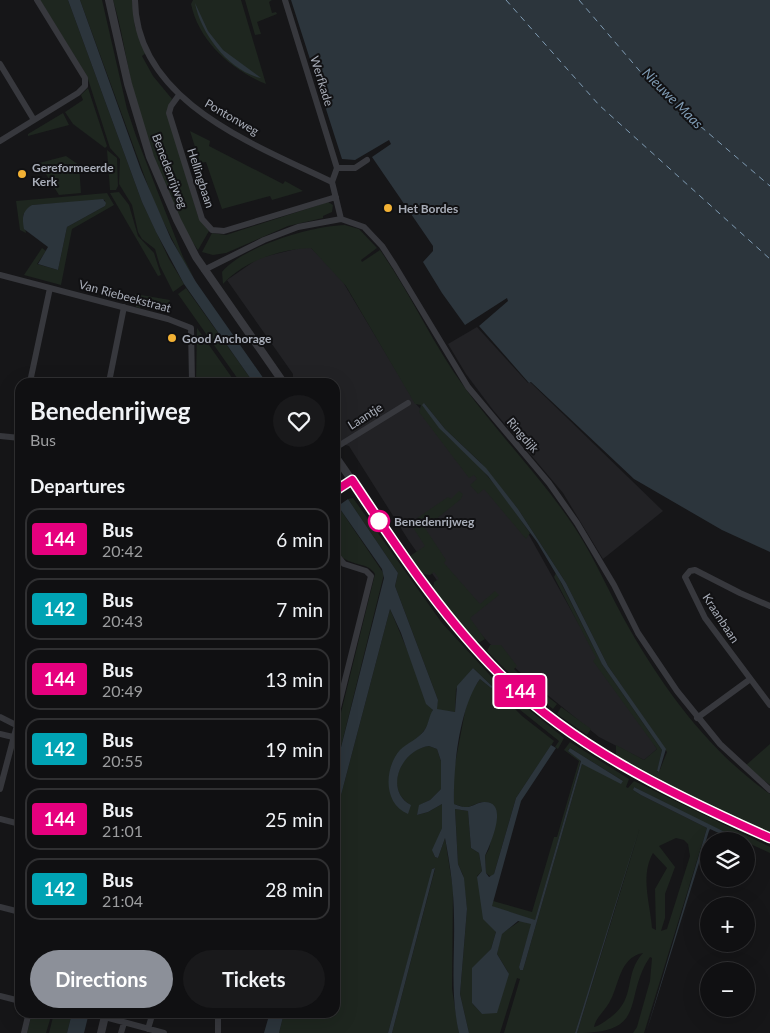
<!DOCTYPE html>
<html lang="en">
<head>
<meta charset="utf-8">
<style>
  :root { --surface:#101012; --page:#19191b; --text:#f1f3f6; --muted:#9c9d9f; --line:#303032; --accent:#8c9099 }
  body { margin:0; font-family:Lato,sans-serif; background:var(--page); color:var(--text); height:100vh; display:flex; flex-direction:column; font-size:19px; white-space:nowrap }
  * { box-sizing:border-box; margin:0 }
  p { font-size:16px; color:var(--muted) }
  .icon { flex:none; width:28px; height:28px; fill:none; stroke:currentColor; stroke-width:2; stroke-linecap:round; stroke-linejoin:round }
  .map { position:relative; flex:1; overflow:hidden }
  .panel { position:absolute; left:15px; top:378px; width:325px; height:640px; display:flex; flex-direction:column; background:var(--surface); border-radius:15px; box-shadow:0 5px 20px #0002,0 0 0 1px var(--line) }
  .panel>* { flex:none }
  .badge { padding:0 10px; border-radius:4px; font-size:18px; line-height:32px }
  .buttons { position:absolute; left:700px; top:832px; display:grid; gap:10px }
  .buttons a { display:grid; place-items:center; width:55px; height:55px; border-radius:50%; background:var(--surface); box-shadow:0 5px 20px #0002,0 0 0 1px var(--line); font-size:25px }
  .map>.badge { position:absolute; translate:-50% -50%; box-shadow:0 0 0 2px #fff }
  h2 { padding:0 15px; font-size:19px; line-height:45px }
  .round { display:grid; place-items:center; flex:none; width:52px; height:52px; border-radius:26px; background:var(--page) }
  .headline { display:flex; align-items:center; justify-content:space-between; height:85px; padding:0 15px }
  h1 { font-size:24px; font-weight:700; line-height:38px }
  .cta { display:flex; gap:10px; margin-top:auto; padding:10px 15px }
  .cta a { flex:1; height:58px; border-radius:30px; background:var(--accent); color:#fff; font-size:20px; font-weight:700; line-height:58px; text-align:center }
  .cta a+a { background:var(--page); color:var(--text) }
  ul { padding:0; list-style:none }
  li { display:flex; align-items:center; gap:15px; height:62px; margin:0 10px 8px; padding:0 5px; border:2px solid var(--line); border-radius:15px }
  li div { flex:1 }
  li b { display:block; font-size:19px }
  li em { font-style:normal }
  li .badge { min-width:55px; font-weight:700; text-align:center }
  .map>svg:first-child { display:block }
  .built { fill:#222225 }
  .green { fill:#1e261f; fill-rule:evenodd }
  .water { fill:#2c353c }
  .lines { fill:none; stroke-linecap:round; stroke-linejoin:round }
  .ferry { stroke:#7f9bb3; stroke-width:1; stroke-dasharray:6 5; stroke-linecap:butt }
  .minor { stroke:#37383d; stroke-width:6 }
  .tertiary { stroke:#37383d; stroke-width:8 }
  .line-casing { stroke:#fff; stroke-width:11 }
  .line { stroke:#e6007e; stroke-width:8 }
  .poi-dot { fill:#f2b134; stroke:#111113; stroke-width:2 }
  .stop-dot { fill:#fff; stroke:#e6007e; stroke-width:2.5 }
  .labels { text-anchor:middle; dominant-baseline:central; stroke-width:4; stroke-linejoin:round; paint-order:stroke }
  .street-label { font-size:12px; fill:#a8adb8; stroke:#111113 }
  .poi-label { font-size:12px; font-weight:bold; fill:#a8adb8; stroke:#111113; text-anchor:start }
  .stop-label { font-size:12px; font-weight:bold; fill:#a8adb8; stroke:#111113; text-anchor:start }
  .water-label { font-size:14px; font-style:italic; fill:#7f9bb3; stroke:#111113 }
</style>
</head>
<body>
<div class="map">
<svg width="770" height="1033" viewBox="0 0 770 1033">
  <rect width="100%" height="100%" fill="#161618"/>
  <path class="built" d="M300,248H311L340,277L416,404L481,474L529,535L590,644L657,749L644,760L599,737L523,675L489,643L456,607L409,541L349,446L335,442V382H293V374L227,280L259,258Z
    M477,327L528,383H531L663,511L603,559L563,493L493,410L466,374L448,344Z"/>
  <path class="green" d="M40,0H68L142,202L169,259L184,284L173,292L160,266L155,249L142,239L138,232L132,205L119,184L120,159L110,148L87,76Z
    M80,0H102L127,109L136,136L183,257L194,278L181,257L155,205Z
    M113,0H132L135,27L146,53L142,56L153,76L172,99L167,111L198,216L209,231L198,250C170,211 145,137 133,90C126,60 122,29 113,0Z
    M193,0H241L266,84C232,70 199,42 191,4Z
    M245,0H272L269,2L272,13L276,12L277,14L257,22L261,34L255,35Z
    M88,88L107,146L105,148L73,124L65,112L83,100L81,95Z
    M63,113L69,125L28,136V134Z
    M190,131L210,141L209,146L283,184L285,181L303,191L272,200L270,196L222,209L206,162L200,163Z
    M107,150L117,158L118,186L116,190H110Z
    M66,156L79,165L81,193L59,195L39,163Z
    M119,192L129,205L138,236L154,253L161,275L158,276L110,193Z
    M107,193L114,205L72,229L61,285L24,275L42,248L46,251L37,264L58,270L67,227L105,206V200L32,205L23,215L26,233L20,230L16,201Z
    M328,202L333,205L332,212L323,216V218L288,226L226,253L213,255L202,252L212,233L226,235Z
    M345,225L359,229L377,248L361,260L362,262L380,250C411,294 433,345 465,388C500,436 542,478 575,528C596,560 610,595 629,628C665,691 710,752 770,794V834L654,779L616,758V745L644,760L657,749L593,661L596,658L554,577L556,573L602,664L662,750L657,772H659L667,752L608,666L566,583L518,509L480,462L445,429L424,403C437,432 457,443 478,465C497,486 513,509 530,533L526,539L484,489L478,494L470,485L477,479L474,475L469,478L419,412L421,405L415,404L346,286L311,248C280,249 244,261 223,284L222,272C243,246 312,226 345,225Z
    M186,288L253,382H240L178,294Z
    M135,294L170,300L167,309L142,303L140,308L136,307Z
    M197,328L235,382H196Z
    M459,491L463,494L461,499L425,528L446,560L444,563L480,604L495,591L499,595L470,618L485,639L480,642L473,641L433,589L434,582L439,579L434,572L430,575L422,574L410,556L425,546L410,523L448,497L451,499Z
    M353,498L442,623L499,685L494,691L497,693L502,688L564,738L558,749L555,747L559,741L500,694L522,716L554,741L516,798L494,874L491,877L486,873L485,856L489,849L497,814L491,803L481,802L466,808L454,804V769L468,696L480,679L491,688L493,687L473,668L456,689L455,712L436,710L438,700L395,586L398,573L348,499Z
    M338,506L384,574L335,771V737L375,574C367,560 345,568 336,549C331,539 335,519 335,509Z
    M390,609L433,711C429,718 429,725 423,732C402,756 382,761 392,798L411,805C383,790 401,749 429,746L437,749L441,761V789L430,800L420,805L417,815L428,812L442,804V828L433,852L435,857L438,858L445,838L453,889L452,989L459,1033H392L435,869L433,868L388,1033H279L284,1013L335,1012V818Z
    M490,645H501L517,666L514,669L519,674L517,676H512L487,651Z
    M523,678L557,704L553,709L522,685Z
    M561,707L591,729L587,735L557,714Z
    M570,742L629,779L626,787L628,788L634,781L770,847V853L701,821L634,787L633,790L641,795L707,828L644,1033H633L637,1027L650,981L652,958L650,957C622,998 650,1033 577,1033L640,828L575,1033H504L520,979L517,978L500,1033H469L460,994L467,909L463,875L458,864L455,809L468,811L471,848L479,853L482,871L477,876L496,932L491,949L472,969V1003L482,1014L508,972L497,954L501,934L520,921L532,923L519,967L520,970H523L582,764L623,781L570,748L568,751L581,760L535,921L491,906L493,901L532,912L554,837H557L579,761L564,750ZM676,838L684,840L688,844L690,856L667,929L661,931L665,918V894L675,867L659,846ZM653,853L667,868L655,889L656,930L652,928C650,903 640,876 653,853ZM643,953C623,975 637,997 611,1017C605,1021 601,1025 594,1027C596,1017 604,1012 609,1003C619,987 619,957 643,953Z
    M770,744V785L745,766Z
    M32,1013H52L46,1033H27Z
    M54,1013H72L67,1033H49Z"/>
  <path class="water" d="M68,0H80L141,170L171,239L196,282L266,382H253L184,284L156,232L142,202Z
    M291,0H770V552L722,530L634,479L531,382L529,383L479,326L508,301L507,298L465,325L442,293L423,262L433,251V246L372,157L391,144L389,140L355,160L342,159Z
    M195,3L208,31L223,50L261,78C229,71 201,34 195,3Z
    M103,199L106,203L105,206L67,227L58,270L38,264L48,247L24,229C22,218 22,211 32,205Z
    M424,403L445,429L486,468L518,509L566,583L608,666L666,749L659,772L657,771L662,750L602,664L562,584L537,542L488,476L439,428L422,405Z
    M348,499L398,573L395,586L438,700L437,709L455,712L457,686L473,668L493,687L491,688L480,679C459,708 453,769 454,804C457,805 462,807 465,807C471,808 478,802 484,802C510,801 490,845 485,856L486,873L489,877L494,874L516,798L551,745L556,748L521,801L492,906L535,920L581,761L568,751L570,748L623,781L621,784L582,764L523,970H520L519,967L531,924L518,921L502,934L497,954L509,974L497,1013L482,1014L472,1003V968L491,949L496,932L483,919L477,877L482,871L479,853L471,848L468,811L455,809L458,864L464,878L467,909L460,994L469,1033H459C450,994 455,957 454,918C454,891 450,864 445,838L438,858L435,857L432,850L442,828V804L428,812L417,815L419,805L430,800L441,789V761L437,749L429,746C400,750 384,791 411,805L408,814C383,804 384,768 400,750C407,743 418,739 424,731C429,724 429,715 433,710L426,704L401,633L390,609L335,818V771L384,578L382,569L338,506Z
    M634,787L743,841H736L710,829L709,831L646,1033L707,828L641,795L633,790Z
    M639,829L577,1033H575Z
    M435,868L392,1033H388L432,869Z
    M270,1012L284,1013L279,1033H264Z
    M72,1013H89L84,1033H67Z"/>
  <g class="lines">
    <path class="ferry" d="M506,0L599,105L770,259
      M579,0L650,83L770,186"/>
    <path class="minor" d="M135,0C136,102 256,145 332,182L341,219
      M285,0L337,168L332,182
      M0,64L34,120
      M179,95L171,106L169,113L202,219L212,230L224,231L336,197
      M0,141L78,93L85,86V78L37,0
      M337,168H355L367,160
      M204,270L264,240L298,227L341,219L364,227L382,246L395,266L468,387L549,483L577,523L614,585L638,633L677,691L720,744L770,790
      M0,275L168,319L191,328L192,382
      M30,382L50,288
      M109,382L124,307
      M0,436L20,438
      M335,448L408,403
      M335,553L344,564L366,571L371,576L335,720
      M770,606L740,593L695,570L690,571L685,577L705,618L770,705
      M0,717L20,727
      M697,718L749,680
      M0,734L13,737
      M0,789L17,725
      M0,819L20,824
      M0,907L20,912
      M0,996L20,1001
      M105,1017L164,1033
      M148,1029L153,1012
      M24,1033L29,1012
      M121,1033L124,1023
      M218,1033V1012"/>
    <path class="tertiary" d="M109,0L128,84L150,157L177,220L196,257L283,382
      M335,456C385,527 431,603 491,666C568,745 671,793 770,838
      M335,491L352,480
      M101,1033L106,1012"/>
  </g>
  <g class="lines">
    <g class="line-casing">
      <path id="line" d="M335,491L352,480C394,543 438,610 491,665C566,744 671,794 770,838"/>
    </g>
    <use href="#line" class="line"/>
  </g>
  <g class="poi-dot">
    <circle cx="22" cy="174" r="5"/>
    <circle cx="388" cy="208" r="5"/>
    <circle cx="172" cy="338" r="5"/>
  </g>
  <circle class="stop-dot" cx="379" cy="521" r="10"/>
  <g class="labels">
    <g class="street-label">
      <text transform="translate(322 81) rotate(73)">Werfkade</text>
      <text transform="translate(232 117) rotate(30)">Pontonweg</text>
      <text transform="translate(170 171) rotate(69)">Benedenrijweg</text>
      <text transform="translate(201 178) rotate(72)">Hellingbaan</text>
      <text transform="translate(125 296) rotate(15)">Van Riebeekstraat</text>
      <text transform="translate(365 416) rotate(-32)">Laantje</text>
      <text transform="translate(523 435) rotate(49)">Ringdijk</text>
      <text transform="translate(721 618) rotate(57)">Kraanbaan</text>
    </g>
    <g class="poi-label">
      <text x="32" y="167">Gereformeerde<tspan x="32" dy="14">Kerk</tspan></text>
      <text x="398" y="208">Het Bordes</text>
      <text x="182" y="338">Good Anchorage</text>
    </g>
    <g class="stop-label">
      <text x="394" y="521">Benedenrijweg</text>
    </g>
    <g class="water-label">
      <text transform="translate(673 98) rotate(45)">Nieuwe Maas</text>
    </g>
  </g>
</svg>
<div class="buttons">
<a><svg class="icon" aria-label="layers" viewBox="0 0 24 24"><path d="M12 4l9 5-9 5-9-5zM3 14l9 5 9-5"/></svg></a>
<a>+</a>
<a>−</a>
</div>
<b class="badge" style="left:520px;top:691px;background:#e6007e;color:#fff">144</b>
<section class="panel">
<div class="headline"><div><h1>Benedenrijweg</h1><p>Bus</p></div><a class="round"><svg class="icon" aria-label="heart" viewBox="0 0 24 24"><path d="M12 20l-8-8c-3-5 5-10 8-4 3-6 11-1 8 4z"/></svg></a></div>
<h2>Departures</h2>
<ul>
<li><span class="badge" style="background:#e6007e;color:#fff">144</span><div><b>Bus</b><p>20:42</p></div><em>6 min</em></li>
<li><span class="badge" style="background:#00a3b4;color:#fff">142</span><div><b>Bus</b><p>20:43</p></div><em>7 min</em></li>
<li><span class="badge" style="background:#e6007e;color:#fff">144</span><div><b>Bus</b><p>20:49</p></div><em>13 min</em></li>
<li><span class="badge" style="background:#00a3b4;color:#fff">142</span><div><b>Bus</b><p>20:55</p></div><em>19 min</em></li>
<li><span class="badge" style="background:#e6007e;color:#fff">144</span><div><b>Bus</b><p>21:01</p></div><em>25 min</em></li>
<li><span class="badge" style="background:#00a3b4;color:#fff">142</span><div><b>Bus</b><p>21:04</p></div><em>28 min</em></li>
</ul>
<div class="cta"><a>Directions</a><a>Tickets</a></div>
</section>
</div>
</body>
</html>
